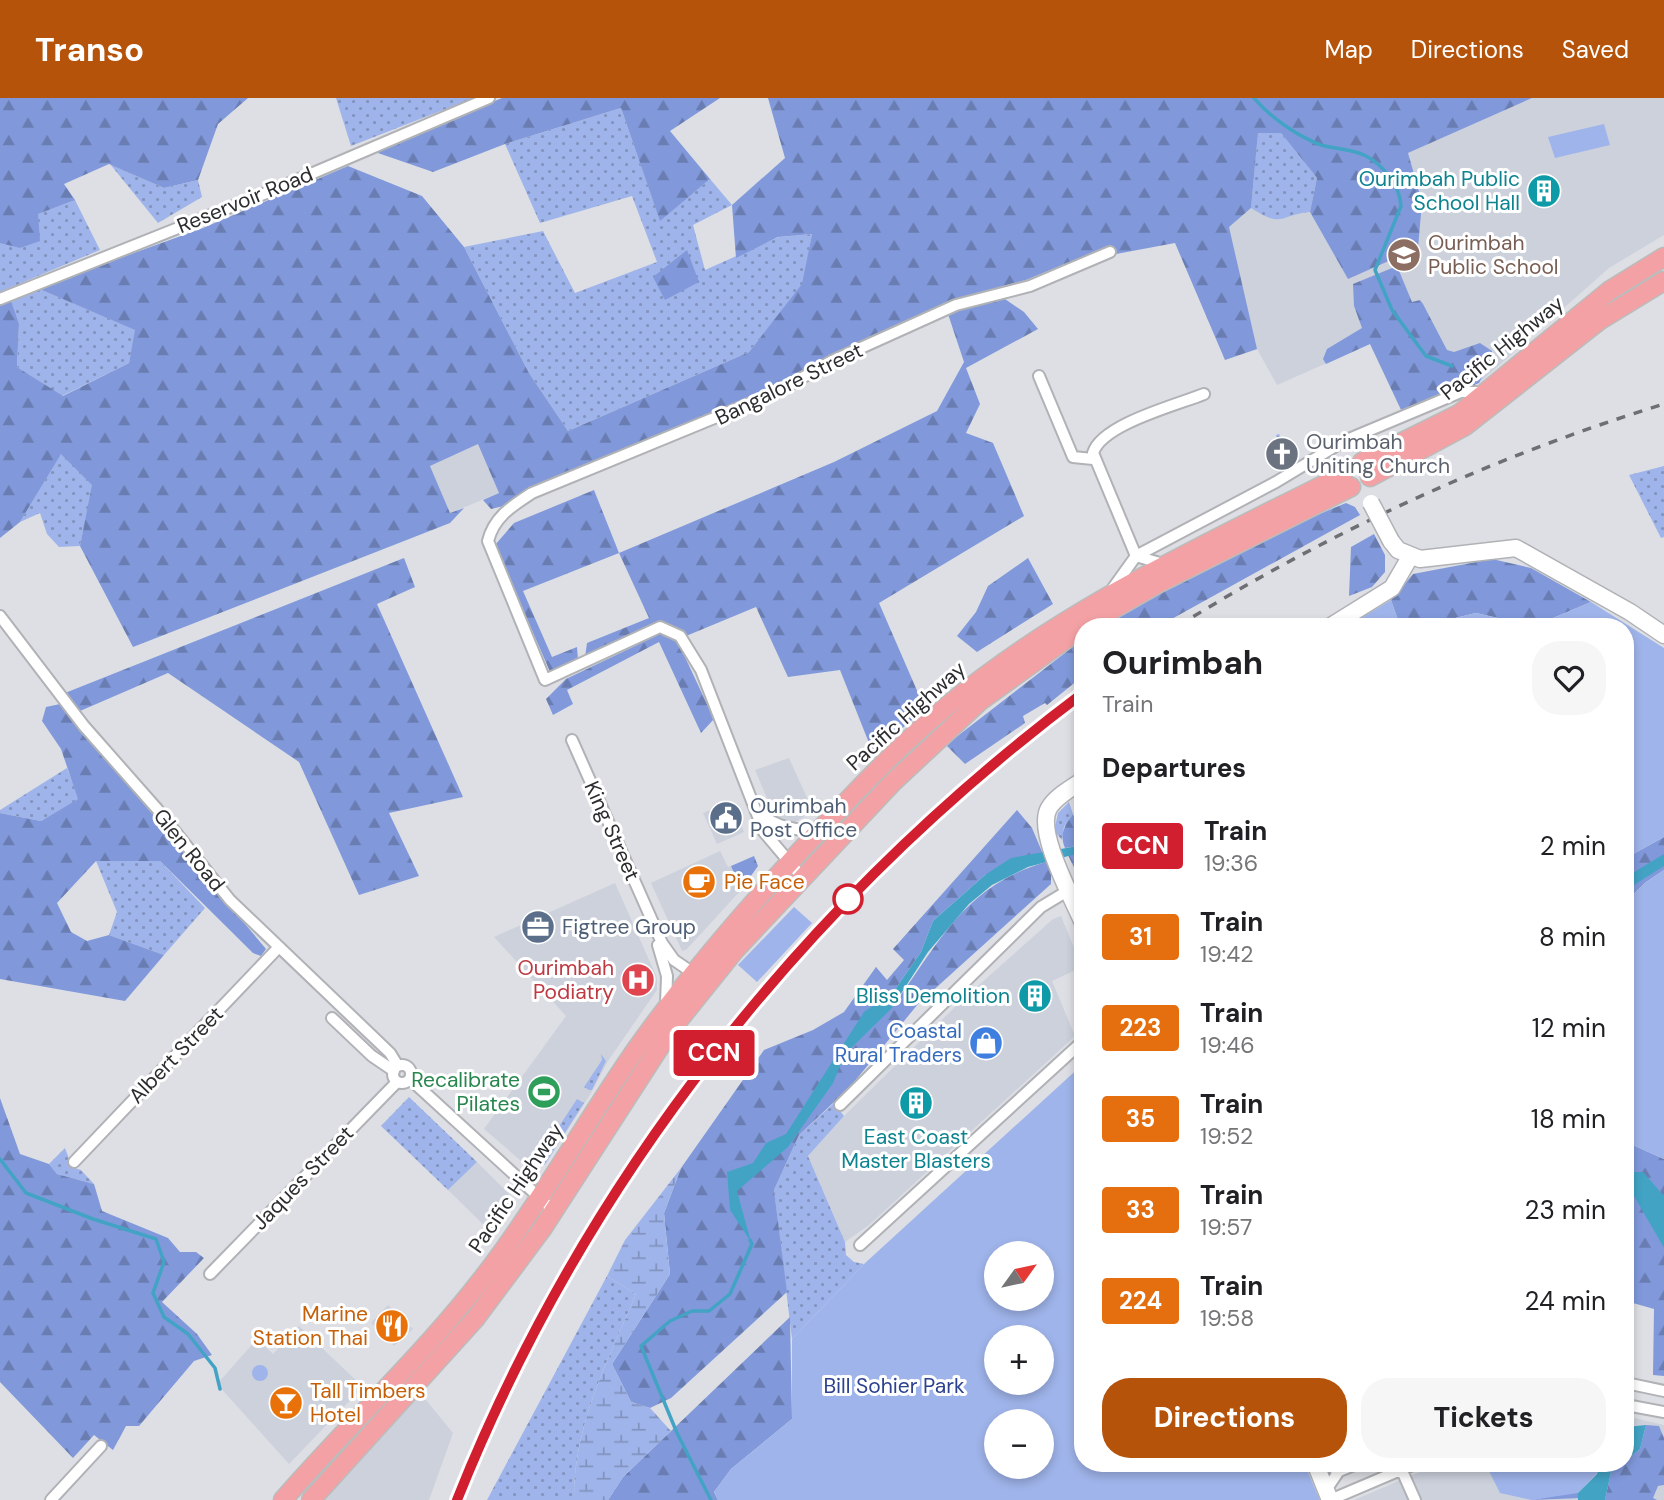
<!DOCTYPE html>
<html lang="en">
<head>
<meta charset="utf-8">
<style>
  :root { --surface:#fff; --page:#f6f6f6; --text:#202124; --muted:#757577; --accent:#b45309 }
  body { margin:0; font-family:"DM Sans",sans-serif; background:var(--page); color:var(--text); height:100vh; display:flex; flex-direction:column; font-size:26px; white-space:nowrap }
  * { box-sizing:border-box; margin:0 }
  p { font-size:23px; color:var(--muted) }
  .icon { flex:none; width:38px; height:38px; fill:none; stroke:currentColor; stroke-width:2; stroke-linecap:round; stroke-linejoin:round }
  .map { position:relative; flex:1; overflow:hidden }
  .drawer { position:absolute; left:1074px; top:520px; width:560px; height:854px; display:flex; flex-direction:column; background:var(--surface); border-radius:28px; box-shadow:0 4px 10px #0003 }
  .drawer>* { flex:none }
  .badge { padding:0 14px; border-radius:5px; font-size:24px; line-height:46px }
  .needle { width:46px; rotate:57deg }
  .tools { position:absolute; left:984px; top:1143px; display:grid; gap:14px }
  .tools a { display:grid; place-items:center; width:70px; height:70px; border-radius:50%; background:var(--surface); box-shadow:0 4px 10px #0003; font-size:35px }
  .map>.badge { position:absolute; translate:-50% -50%; box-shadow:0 0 0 4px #fff }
  h2 { padding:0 28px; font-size:26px; line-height:63px }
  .round { display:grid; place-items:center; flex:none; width:74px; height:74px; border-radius:28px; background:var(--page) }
  .head { display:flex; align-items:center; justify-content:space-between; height:119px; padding:0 28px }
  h1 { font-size:33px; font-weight:700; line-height:52px }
  .primary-button { display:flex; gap:14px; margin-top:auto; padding:14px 28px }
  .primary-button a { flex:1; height:80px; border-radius:28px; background:var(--accent); color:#fff; font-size:28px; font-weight:700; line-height:80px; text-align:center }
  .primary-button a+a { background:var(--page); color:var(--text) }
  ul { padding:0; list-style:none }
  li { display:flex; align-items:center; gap:21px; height:91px; padding:0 28px }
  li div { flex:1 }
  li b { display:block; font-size:26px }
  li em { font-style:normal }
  li .badge { min-width:77px; font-weight:700; text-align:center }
  header { display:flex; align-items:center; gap:42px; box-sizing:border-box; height:98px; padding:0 35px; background:var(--accent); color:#fff }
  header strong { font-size:33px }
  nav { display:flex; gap:38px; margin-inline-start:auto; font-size:24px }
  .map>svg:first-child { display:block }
  .built { fill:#ccd1dc }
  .grass { fill:url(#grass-dots) }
  .forest { fill:url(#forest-firs) }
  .wetland { fill:url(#wetland-marsh) }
  .park { fill:#9fb4ea; fill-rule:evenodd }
  .water { fill:#43a3c5 }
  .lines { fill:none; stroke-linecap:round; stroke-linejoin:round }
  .stream { stroke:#43a3c5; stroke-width:3.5 }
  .street-casing { stroke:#b0b2b6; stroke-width:14 }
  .secondary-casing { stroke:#b0b2b6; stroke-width:19 }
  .primary-casing { stroke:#bbbcbc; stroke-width:21 }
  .street { stroke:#fff; stroke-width:10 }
  .secondary { stroke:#fff; stroke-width:16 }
  .primary { stroke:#f3a1a4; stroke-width:18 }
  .rail { stroke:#6e6f73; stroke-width:3.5; stroke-dasharray:9 9; stroke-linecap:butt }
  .secondary-bridge-casing { stroke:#b0b2b6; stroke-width:19; stroke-linecap:butt }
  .secondary-bridge { stroke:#fff; stroke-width:16 }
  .line-casing { stroke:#fff; stroke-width:16 }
  .line { stroke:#d11f2f; stroke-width:10 }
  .stop-dot { fill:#fff; stroke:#d11f2f; stroke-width:3.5 }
  .labels { text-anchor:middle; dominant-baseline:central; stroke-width:6; stroke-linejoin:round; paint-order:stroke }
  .culture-label { font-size:21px; fill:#0d838f; stroke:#fff; text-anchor:end }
  .street-label { font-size:21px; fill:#2c2d2f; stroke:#fff }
  .education-label { font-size:21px; fill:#785e54; stroke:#fff; text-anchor:start }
  .worship-label { font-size:21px; fill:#5b616d; stroke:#fff; text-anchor:start }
  .service-label { font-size:21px; fill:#4e5e75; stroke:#fff; text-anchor:start }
  .food-label { font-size:21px; fill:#c56008; stroke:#fff; text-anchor:start }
  .health-label { font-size:21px; fill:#be3a42; stroke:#fff; text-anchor:end }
  .shop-label { font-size:21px; fill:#366cbe; stroke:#fff; text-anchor:end }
  .leisure-label { font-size:21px; fill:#27864d; stroke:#fff; text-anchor:end }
  .park-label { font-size:21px; fill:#2c418f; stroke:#fff }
</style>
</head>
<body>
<header>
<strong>Transo</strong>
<nav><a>Map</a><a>Directions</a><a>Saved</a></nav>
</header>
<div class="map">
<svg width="1664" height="1402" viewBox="0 0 1664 1402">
  <defs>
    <pattern id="grass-dots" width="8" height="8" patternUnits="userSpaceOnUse" patternTransform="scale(1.75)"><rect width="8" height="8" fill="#9fb4ea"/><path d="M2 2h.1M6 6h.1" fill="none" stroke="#8293be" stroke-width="1.8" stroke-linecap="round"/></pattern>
    <pattern id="forest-firs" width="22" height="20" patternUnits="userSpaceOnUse" patternTransform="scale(1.75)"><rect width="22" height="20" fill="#8199db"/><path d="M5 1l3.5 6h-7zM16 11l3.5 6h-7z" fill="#6a7db2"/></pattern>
    <pattern id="wetland-marsh" width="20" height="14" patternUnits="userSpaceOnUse" patternTransform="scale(1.75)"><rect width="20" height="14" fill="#9fb4ea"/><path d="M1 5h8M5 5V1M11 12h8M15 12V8" fill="none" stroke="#8293be"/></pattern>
  </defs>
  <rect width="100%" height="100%" fill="#dddfe4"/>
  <path class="built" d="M1241,0L1408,55L1532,0H1664V137L1609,170L1479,285L1403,316L1370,246L1277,287L1257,251L1225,262L1175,144Z
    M479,345L499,395L450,415L430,368Z
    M789,660L813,713L794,725L774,717L755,672Z
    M731,703L744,734L717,746L703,715Z
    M720,753L728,769L731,768L741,792L686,852L682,853L651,785Z
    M615,785L657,880V892L608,963L591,995L546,1066L534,1074L484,1031L566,918L494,839Z
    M1061,818L1082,869L1052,883L1075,938L869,1127L845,1144L808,1058L844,1018L960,904L1053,821Z
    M477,1064L509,1096L508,1111L490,1133L448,1092Z
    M388,1207L413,1231L394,1248L371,1225Z
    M299,1228L363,1289L289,1366L217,1286L257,1241L273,1256Z
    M417,1291L453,1335L429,1402H314Z
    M1626,1318L1664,1327V1402H1354L1441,1365H1626Z"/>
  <path class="grass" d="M336,0H474L351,48Z
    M621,10L660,122L710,81L732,107L693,127L705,172L779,139L812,136L803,186L749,254L568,333L529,275L464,149L543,133L575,195L657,164L632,98L540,125L505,46Z
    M1258,35H1281L1317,80L1310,114C1278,117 1284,131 1251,110Z
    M110,66L164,90L198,82L202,99L158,125Z
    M75,102L100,152L0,194V145L37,116Z
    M37,190L136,232L129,265L62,298L17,269L19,226L9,201L0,207V204Z
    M1279,336L1295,366L1283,374L1277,369L1269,345L1270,342L1280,366L1289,367L1291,362L1282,341L1278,343L1276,337Z
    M61,355L93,387L80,448L59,449L47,436L40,415L20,424Z
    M1664,368V439L1661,440L1629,377Z
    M67,670L79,701L41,723L0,715V712Z
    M1069,704L1073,716L1064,729L1062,742L1054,733L1058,715Z
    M96,763H160L205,810L164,857L109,837L117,814Z
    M601,956L606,963L592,992H589L584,989L602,962Z
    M409,999L477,1064L448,1092L381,1028Z
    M577,1001L584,1005L545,1066L534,1073L522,1065L524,1063L532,1069Z
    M834,1005L844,1018L808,1058L845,1144L846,1157L854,1164L864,1166L792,1241L774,1092L799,1037Z
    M65,1050L72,1069L81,1072L94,1086L57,1076L49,1066Z
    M607,1178L636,1196C608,1262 573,1329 574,1402H487Z"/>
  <path class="forest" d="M0,0H248L218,26L198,82L164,90L109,66L64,86L75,102L38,116L40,143L20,150L0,145Z
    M502,0H720L670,33L710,81L660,123L621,10L505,46L433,74L375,54Z
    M768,0H1532L1408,55L1422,104L1418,150L1348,181L1310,114L1317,80L1281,35H1258L1251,110L1229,129L1257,251L1225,262L1175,145L1116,156L1111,147L1026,182L966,198L521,404L491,411L483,402L499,395L478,346L430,368L450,415L464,410L450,425L133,549L80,448L92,387L61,356L20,424L0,440V207L10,200L19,226L17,269L63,298L129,265L135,232L37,190L203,130L348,68L422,98L464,149L529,275L568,333L749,254L802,186L812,136L778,139L736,160L732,107L785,60Z
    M687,152L699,184L665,202L653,179Z
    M1397,168L1412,204L1420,202L1423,206L1447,252L1454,254L1480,245L1492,253L1491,262L1479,285L1403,316L1370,246L1326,266L1323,261L1327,251L1362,230L1354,208L1353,186Z
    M1002,199L1024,214L1038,231L966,270L980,306L966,335L993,345L1024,418L879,505L925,611L873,655L840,572L788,579L756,509L686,538L669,526L658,527L585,559L587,545L649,520L619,455L523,493L552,559L577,549L578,562L551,576L495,447L514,425L594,392L619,455L834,364L937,313L964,264L948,216Z
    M1346,405L1355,409L1360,417L1159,528H1102C1176,478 1263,439 1346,405Z
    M1374,436L1385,457V474L1372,489L1349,498L1351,449Z
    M404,460L415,489L377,506L463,699L389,715L419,778L359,797L299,664L168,575L80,613L65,595Z
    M1028,460L1053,506L977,554L957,538L976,514L988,488Z
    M1492,461L1531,470L1591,504L1534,528L1476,515L1422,528H1400L1391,502L1413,476Z
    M662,535L677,542L714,621L701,635L659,544L567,592L573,606L553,617L546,601L566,581Z
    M1083,541V578L1047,607L1045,605L1023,618L1025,625L965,666L946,647Z
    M60,606L266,851L261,858L253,855L160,763H96L57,805L71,834L87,843L109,837L164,857L125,903L0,881V715L41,723L78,701L61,651L42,623L46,609Z
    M1017,712L1032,730L1043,756L985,777L933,823L921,854L894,893L892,909C939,846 963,788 1046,764L1051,774V786L918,906L850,989L799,1037L774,1092L787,1194L671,1300L650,1310L631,1304L612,1266L670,1176L664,1115L681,1070L764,952L813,932L844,914L876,869L887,882L904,862L893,851Z
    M1073,716L1078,731H1083V747L1065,750C1059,736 1065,727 1073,716Z
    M1664,739V772L1646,784L1626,804V760Z
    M1083,754V788L1068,757Z
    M754,758L758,768L741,792L731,768Z
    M0,1000L20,1056L49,1066L57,1076L94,1086L102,1113L168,1140L180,1154H196L204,1160L162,1204L197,1236L212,1257L194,1263L139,1328H126L113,1352L94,1337L73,1360L0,1284Z
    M1626,1044L1664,1061V1278L1653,1277L1654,1211L1626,1203Z
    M790,1219L792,1321L731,1371L714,1394L718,1402H608L623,1379Z
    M1646,1327L1659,1328L1664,1340V1387L1658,1388L1653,1400L1657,1402H1605L1611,1374L1640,1351Z
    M1570,1394L1578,1395L1580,1400L1532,1402Z"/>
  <path class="wetland" d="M681,1070L664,1115L670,1176L612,1266L631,1304L650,1310L671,1333L623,1379L608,1402H574C573,1329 608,1262 636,1196L607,1178L625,1142Z"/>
  <path class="park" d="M1604,26L1610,47L1555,60L1548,39Z
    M1391,502L1400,528H1348Z
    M1591,504L1664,550V739L1626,760V528H1422L1476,515L1534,528Z
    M1664,772V1061L1626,1044V804L1646,784Z
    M794,809L812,825L757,884L738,867Z
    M1083,966V1365H1304L1320,1402H718L714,1394L731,1371L792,1321V1241L864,1166ZM996,1155H1041V1200H996ZM996,1239H1041V1284H996ZM996,1323H1041V1368H996Z
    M252 1275a8 8 0 1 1 16 0a8 8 0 1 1-16 0Z
    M1485,1365H1601L1597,1375L1578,1395L1532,1402L1500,1395Z"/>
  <path class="water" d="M1083,747V754L1028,769L992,787L969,806L928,854L891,911L845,956L833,985L788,1049L737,1093L751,1144L730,1112L727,1074L753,1065L766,1045L786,1036L864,914L894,893L921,854L933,823L985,777L1011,760Z
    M1664,756V768L1626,792V779Z
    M1627,1074H1643L1664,1098V1150L1630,1091Z
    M1646,1327L1640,1351L1626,1362V1329Z
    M1601,1365H1623L1611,1374L1605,1402H1578V1395L1597,1376Z"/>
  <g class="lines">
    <path class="stream" d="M1254,0C1270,19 1297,38 1321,47C1335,51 1351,51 1364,57C1383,66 1400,88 1401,108L1375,172L1392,212L1426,258L1452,268
      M0,1061L26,1095L93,1121L156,1141L164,1164L153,1195L164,1219L188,1236L215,1270L220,1291
      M711,1402L677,1335L641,1248L670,1223L692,1213H709L730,1196L752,1146L750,1142"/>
    <g class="street-casing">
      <path id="street" d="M0,201L271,93L489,0
        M1039,278L1073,359L1093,361
        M1136,458L1276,384L1344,343L1461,294H1485
        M1163,466L1136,458L1093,355C1102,326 1177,307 1204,296
        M1113,490L1136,458
        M0,518L84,628L158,712L230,802L390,955L398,968
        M572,642L662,845L674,862L693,875
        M756,713C776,729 796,735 822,730
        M802,779L764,734L701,572L680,538L660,529L545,582L488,443C494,419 512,408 532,395L775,295L832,263L956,207L1030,188L1110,154
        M658,847L667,878L666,906
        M332,920L372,958L394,973
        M393 976a9 9 0 1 1 18 0a9 9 0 1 1-18 0Z
        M410,981L553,1112
        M840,1007L1041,809L1069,792
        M74,1064L277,851
        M860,1147L1083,943
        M210,1176L397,984
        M1626,1285L1664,1293
        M1626,1307L1664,1314
        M1324,1365L1339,1373
        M1399,1366L1415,1402
        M1326,1392L1339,1373L1359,1365
        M51,1402L101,1348
        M1330,1402L1417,1365"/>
    </g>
    <g class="secondary-casing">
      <path id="secondary" d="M1391,443L1398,452L1420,461L1516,450L1630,514L1664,537
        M1331,528L1392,490L1410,459
        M1083,682C1072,690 1056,698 1049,710C1035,733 1073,801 1083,825
        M1315,1365L1330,1402"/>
    </g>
    <g class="primary-casing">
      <path id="primary" d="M1362,364L1459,316L1609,193L1664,159
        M1370,379L1465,328L1600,222L1664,183
        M1084,528L1161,484L1351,389
        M283,1402C355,1319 432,1250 498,1160C547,1093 588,1021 635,953C690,875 753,803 818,734C859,690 901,646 947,608C1066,509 1207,446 1343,377
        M311,1402L475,1221L542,1131L670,933L735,852L893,684L980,603L1083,529"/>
    </g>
    <use href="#street" class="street"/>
    <use href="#secondary" class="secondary"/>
    <use href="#primary" class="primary"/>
    <path class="rail" d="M1178,528C1331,433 1492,359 1664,306
      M457,1402C585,1079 807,803 1083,595"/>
    <g class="secondary-bridge-casing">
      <path id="secondary-bridge" d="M1371,405L1391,443"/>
    </g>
    <use href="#secondary-bridge" class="secondary-bridge"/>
  </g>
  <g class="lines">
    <g class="line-casing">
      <path id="line" d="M457,1402C586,1079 806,803 1083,595"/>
    </g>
    <use href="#line" class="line"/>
  </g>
  <defs>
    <g id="building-disc" transform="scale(1.75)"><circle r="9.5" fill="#0f9aa8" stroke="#fff"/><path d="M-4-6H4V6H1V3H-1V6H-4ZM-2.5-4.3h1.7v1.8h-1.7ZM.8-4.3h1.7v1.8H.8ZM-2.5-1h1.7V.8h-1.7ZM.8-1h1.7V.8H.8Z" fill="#fff"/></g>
    <g id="school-disc" transform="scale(1.75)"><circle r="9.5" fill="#8d6e63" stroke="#fff"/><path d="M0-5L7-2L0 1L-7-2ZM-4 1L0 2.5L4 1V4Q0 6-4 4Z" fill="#fff"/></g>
    <g id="church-disc" transform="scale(1.75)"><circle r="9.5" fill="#6b7280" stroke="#fff"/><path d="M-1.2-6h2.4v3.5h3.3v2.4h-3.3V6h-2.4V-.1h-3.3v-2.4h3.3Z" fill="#fff"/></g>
    <g id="civic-disc" transform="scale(1.75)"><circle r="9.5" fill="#5c6f8a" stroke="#fff"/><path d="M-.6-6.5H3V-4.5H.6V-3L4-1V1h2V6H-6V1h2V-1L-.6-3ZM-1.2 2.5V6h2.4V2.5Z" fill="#fff"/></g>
    <g id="cafe-disc" transform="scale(1.75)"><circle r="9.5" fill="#e8710a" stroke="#fff"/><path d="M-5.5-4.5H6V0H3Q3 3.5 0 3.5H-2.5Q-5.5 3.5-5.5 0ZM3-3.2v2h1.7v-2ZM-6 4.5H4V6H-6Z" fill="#fff"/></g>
    <g id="office-disc" transform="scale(1.75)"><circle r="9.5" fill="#5c6f8a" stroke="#fff"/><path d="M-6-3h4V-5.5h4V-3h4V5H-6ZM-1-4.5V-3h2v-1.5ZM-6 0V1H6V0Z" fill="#fff"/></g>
    <g id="hospital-disc" transform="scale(1.75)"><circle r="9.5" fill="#e0444e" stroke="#fff"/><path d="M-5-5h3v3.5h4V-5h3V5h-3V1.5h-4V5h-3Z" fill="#fff"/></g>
    <g id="shop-disc" transform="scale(1.75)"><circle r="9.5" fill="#3f7fe0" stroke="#fff"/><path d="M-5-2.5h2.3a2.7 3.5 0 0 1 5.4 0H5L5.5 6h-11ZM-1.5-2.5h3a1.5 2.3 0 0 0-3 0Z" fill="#fff"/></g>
    <g id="stadium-disc" transform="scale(1.75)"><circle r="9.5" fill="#2e9e5b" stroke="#fff"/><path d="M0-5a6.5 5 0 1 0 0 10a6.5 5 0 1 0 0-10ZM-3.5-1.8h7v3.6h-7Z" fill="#fff"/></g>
    <g id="restaurant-disc" transform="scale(1.75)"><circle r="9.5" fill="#e8710a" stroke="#fff"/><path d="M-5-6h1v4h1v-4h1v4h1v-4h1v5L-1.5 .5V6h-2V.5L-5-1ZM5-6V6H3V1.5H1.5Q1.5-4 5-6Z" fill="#fff"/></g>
    <g id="bar-disc" transform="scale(1.75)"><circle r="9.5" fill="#e8710a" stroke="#fff"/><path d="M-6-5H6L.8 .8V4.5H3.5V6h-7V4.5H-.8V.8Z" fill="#fff"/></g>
  </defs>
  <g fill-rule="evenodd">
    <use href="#building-disc" x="1544" y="93"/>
    <use href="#school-disc" x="1404" y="157"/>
    <use href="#church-disc" x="1282" y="356"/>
    <use href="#civic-disc" x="726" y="720"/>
    <use href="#cafe-disc" x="699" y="784"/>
    <use href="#office-disc" x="538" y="829"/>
    <use href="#hospital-disc" x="638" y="882"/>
    <use href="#building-disc" x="1035" y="898"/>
    <use href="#shop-disc" x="986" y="945"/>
    <use href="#stadium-disc" x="544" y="994"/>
    <use href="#building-disc" x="916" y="1005"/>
    <use href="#restaurant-disc" x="392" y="1228"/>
    <use href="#bar-disc" x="286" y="1305"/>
  </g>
  <circle class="stop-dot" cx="848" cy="801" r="14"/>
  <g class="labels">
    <g class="culture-label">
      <text x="1520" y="81">Ourimbah Public<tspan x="1520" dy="24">School Hall</tspan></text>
      <text x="1010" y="898">Bliss Demolition</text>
      <text x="916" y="1039" text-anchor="middle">East Coast<tspan x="916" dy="24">Master Blasters</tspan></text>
    </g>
    <g class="street-label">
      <text transform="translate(245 102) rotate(-22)">Reservoir Road</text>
      <text transform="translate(1502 250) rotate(-39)">Pacific Highway</text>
      <text transform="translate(789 286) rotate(-26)">Bangalore Street</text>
      <text transform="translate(906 618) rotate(-42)">Pacific Highway</text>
      <text transform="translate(612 733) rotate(66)">King Street</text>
      <text transform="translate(189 752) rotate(51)">Glen Road</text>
      <text transform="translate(176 957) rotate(-46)">Albert Street</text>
      <text transform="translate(303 1080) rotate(-46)">Jaques Street</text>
      <text transform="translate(516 1090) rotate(-56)">Pacific Highway</text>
    </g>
    <g class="education-label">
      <text x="1428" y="145">Ourimbah<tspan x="1428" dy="24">Public School</tspan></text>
    </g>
    <g class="worship-label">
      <text x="1306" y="344">Ourimbah<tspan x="1306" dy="24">Uniting Church</tspan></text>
    </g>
    <g class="service-label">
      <text x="750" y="708">Ourimbah<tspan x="750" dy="24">Post Office</tspan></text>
      <text x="562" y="829">Figtree Group</text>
    </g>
    <g class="food-label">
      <text x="724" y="784">Pie Face</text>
      <text x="368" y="1216" text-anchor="end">Marine<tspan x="368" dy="24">Station Thai</tspan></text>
      <text x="310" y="1293">Tall Timbers<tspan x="310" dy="24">Hotel</tspan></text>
    </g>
    <g class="health-label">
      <text x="614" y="870">Ourimbah<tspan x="614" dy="24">Podiatry</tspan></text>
    </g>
    <g class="shop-label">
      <text x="962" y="933">Coastal<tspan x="962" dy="24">Rural Traders</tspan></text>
    </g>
    <g class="leisure-label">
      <text x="520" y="982">Recalibrate<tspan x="520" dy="24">Pilates</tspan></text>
    </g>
    <g class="park-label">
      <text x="894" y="1288">Bill Sohier Park</text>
    </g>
  </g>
</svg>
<div class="tools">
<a><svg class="needle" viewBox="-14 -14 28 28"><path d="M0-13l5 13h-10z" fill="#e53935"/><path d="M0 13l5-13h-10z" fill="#757577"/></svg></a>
<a>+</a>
<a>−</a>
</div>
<b class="badge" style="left:714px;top:955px;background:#d11f2f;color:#fff">CCN</b>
<section class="drawer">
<div class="head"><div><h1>Ourimbah</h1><p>Train</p></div><a class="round"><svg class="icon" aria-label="heart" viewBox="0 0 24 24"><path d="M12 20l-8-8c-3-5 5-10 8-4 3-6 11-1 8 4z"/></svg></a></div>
<h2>Departures</h2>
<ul>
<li><span class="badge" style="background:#d11f2f;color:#fff">CCN</span><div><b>Train</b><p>19:36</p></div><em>2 min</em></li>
<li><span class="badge" style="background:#e56e0f;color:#fff">31</span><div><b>Train</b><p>19:42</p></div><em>8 min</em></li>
<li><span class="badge" style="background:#e56e0f;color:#fff">223</span><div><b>Train</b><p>19:46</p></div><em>12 min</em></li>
<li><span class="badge" style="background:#e56e0f;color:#fff">35</span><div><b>Train</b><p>19:52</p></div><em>18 min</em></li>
<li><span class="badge" style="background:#e56e0f;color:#fff">33</span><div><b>Train</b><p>19:57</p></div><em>23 min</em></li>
<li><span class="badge" style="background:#e56e0f;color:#fff">224</span><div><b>Train</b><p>19:58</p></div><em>24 min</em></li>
</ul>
<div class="primary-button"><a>Directions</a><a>Tickets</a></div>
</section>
</div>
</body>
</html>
